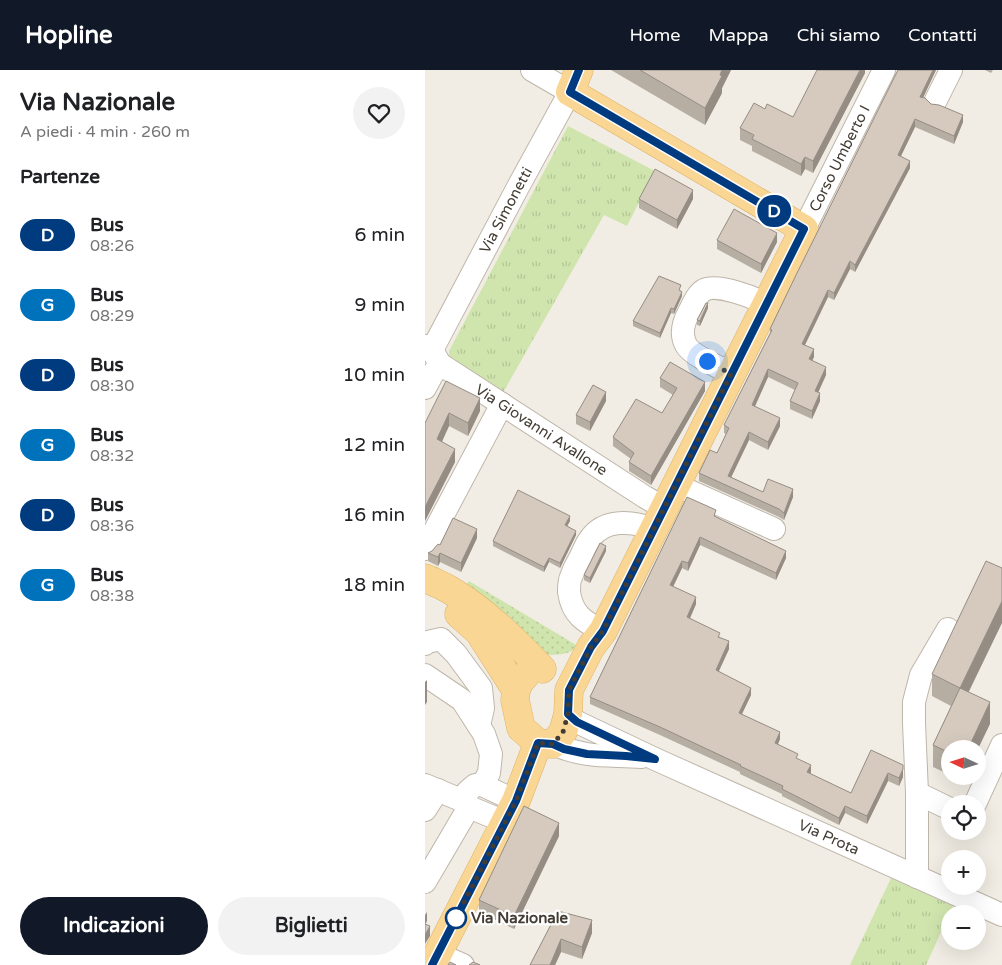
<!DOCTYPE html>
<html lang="it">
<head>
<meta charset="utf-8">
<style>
  :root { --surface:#fff; --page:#f2f2f2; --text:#202124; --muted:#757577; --accent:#111827 }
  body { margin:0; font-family:"Varela Round",sans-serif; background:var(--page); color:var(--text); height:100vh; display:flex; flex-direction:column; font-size:19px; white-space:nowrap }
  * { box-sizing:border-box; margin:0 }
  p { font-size:16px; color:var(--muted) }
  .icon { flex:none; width:28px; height:28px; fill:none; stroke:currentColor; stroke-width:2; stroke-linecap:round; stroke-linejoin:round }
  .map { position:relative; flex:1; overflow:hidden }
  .sheet { display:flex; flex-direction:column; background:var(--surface); width:425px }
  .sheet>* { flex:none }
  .badge { padding:0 10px; border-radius:16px; font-size:18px; line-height:32px }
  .needle { width:32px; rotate:274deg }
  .controls { position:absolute; left:516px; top:670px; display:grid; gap:10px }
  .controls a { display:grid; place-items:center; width:45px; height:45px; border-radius:50%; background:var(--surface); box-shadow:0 5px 20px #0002; font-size:25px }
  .you { position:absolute; width:25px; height:25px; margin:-12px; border:4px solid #fff; border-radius:50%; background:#1a73e8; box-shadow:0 0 0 8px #1a73e833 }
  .map>.badge { position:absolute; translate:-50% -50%; box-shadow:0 0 0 2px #fff }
  h2 { padding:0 20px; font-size:19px; line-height:45px }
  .round { display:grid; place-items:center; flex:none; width:52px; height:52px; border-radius:26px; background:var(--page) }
  .head { display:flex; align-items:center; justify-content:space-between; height:85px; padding:0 20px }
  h1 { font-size:24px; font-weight:700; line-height:38px }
  .cta { display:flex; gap:10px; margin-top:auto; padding:10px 20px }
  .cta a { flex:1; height:58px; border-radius:30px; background:var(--accent); color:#fff; font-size:20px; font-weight:700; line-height:58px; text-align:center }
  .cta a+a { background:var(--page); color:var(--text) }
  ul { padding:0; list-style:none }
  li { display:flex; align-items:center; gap:15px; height:70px; padding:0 20px }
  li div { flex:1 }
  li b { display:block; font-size:19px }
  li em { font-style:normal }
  li .badge { min-width:55px; font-weight:700; text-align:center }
  header { display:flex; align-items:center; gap:30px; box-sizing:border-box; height:70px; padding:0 25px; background:var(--accent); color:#fff }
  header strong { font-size:24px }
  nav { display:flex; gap:28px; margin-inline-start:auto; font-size:18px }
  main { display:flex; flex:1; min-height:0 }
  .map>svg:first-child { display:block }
  .grass { fill:url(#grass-tufts) }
  .park { fill:url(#park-dots) }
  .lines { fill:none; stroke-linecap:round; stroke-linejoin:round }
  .minor-casing { stroke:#bfb6aa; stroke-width:24 }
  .major-casing { stroke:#deb165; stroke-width:29 }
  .minor { stroke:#fff; stroke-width:22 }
  .major { stroke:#fad695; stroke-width:28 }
  .wall { fill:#b7aea3 }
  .shaded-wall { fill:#958d84 }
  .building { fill:#d5cabd; stroke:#958d84 }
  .line-casing { stroke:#fff; stroke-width:11 }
  .line { stroke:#003b80; stroke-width:8 }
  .walk { stroke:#433c34; stroke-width:5; stroke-dasharray:0 9 }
  .stop-dot { fill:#fff; stroke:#003b80; stroke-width:2.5 }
  .labels { text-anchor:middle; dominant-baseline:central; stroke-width:4.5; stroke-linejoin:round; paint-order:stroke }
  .street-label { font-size:15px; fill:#433c34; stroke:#fff }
  .stop-label { font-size:15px; font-weight:bold; fill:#433c34; stroke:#fff; text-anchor:start }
</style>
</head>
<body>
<header>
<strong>Hopline</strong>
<nav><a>Home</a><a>Mappa</a><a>Chi siamo</a><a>Contatti</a></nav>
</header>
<main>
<section class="sheet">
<div class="head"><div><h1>Via Nazionale</h1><p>A piedi · 4 min · 260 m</p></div><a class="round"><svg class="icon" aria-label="heart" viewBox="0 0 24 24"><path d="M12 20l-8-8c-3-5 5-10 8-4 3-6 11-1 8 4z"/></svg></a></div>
<h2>Partenze</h2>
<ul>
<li><span class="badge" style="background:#003b80;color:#fff">D</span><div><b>Bus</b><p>08:26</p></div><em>6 min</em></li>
<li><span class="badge" style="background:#0072bc;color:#fff">G</span><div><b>Bus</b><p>08:29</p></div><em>9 min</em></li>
<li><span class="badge" style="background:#003b80;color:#fff">D</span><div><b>Bus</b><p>08:30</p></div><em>10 min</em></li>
<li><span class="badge" style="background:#0072bc;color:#fff">G</span><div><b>Bus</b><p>08:32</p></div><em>12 min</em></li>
<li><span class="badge" style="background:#003b80;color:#fff">D</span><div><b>Bus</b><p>08:36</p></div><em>16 min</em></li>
<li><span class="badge" style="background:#0072bc;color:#fff">G</span><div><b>Bus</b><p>08:38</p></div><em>18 min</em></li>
</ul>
<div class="cta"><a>Indicazioni</a><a>Biglietti</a></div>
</section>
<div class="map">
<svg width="577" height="895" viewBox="0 0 577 895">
  <defs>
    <pattern id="grass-tufts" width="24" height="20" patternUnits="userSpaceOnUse" patternTransform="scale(1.25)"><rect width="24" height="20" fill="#d0e5ae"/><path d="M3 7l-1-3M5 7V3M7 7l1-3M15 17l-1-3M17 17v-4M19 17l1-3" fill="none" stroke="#b4c596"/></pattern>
    <pattern id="park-dots" width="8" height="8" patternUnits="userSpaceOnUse" patternTransform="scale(1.25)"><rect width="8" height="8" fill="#d0e5ae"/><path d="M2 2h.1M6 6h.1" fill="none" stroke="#b4c596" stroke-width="1.8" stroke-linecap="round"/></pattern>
  </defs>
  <rect width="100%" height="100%" fill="#f1ede4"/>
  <path class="grass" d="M143,56L230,101L202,156L179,145L76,326L24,290V281Z
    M466,808L528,836L501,895H425Z"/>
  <path class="park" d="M11,496L42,515L44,511L153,576C145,585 133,585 121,585L9,499Z"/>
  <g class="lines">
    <g class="minor-casing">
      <g id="minor">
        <path d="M511,30L526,0"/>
        <path id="s1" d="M379,159L459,0"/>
        <path id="s2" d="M0,276L7,280L15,294L220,427L239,438"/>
        <path id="s3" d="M7,280L93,117L145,22L107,0"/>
        <path d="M307,304C296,298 266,285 261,275C255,264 258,253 264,242C268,235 271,225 279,220C292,213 328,227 341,234"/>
        <path d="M0,318L7,305L15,294"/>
        <path d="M251,415L349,459"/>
        <path d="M0,479L77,334"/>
        <path d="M178,561C159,552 147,544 144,522C144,517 144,511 146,507C148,501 151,495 154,490C158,483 160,475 165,469C179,448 208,451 228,459"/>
        <path d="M0,574L2,572L16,569L31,584L56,618L58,638L54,656"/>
        <path d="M0,605L37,630L59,664L66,684L64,703L57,715"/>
        <path id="s4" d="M143,644L152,652L230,689L577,845"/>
        <path d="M128,674C139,679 150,682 162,684C180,687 199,685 217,687"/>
        <path d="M0,715L41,732"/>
        <path d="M492,723L525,739"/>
        <path d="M550,734L577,675"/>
        <path d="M0,740L13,720"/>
        <path d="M80,752L44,737L41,732L42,722L50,715H57L91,731"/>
        <path d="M492,807V723L489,653V632L496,605L523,559"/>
        <path d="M0,812L44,737"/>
        <path d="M13,884L38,895"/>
      </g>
    </g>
    <g class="major-casing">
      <path id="major" d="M0,508C8,512 17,515 25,520C60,541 89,570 117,599
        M34,544L54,562L91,620
        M100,606L95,611L91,620L90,630L96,658L113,673
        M113,673L128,674L138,662L143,644L144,620L166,577L178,561L379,159L145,22L154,0
        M7,895L91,731L113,673"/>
    </g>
    <use href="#minor" class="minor"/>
    <use href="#major" class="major"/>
  </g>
  <path class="wall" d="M186,0H306L297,18V23L280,55Z
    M440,0V3L388,103L380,99L376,106L327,81V76L315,70V58L340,39L368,47Z
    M473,0H511L498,28L506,34L538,52L529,74L490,57L476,86L485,98L430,202L425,199L409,230L403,227L380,275L389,287L387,290L401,305L393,323L395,331L387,349L365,339V331L370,320L343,307L330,336L355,356L343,380L324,370L306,407L338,422L368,427L359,450L354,447L274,411V403L292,383L301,364L299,363V355L345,263V259Z
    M560,0H568L566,3Z
    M214,129H268L252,159L214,138Z
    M292,170L352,172L336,203L292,179Z
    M256,220L257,226L249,244L246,243L235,268L208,256V251Z
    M283,238L275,256L272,255V250Z
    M235,308L280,321L226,415L204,401V392L206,389L188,376V367L237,343L248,325L235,317Z
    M21,311L55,341L43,366L24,356L16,372L30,392L0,451Z
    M181,331L165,361L151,354V345Z
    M262,427L291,447L361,488L351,510L275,475L263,501L257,498L248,517L271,534L265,548L295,567L304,579L294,601L326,625L317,644L355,669L353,674L373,689L386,702L385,704L426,723L446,680L478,707L474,716L463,711L442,754L420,743L414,755L357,726V724L315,704V702L235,665L165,634V627Z
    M145,451L142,456L151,465L135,498L124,492L119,502L68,476V471Z
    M52,468L36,502L15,492L13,496L3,491V483L7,481L15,475Z
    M181,481L165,513L159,510V505Z
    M507,604L544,622L565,654L525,679V705L508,697V675L526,636L507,626Z
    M527,706H541L538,712Z
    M134,766L89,859L54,842V830Z
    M133,841L167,863L157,889L136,882L130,895H105Z"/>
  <path class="shaded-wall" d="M297,0H306L297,18V23L280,55V38Z
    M435,0H440V3L388,103V91Z
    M508,0H511L495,34V27Z
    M538,45V52L529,74V66Z
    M490,49V57L473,92V85Z
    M380,87V99L376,106V94Z
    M485,91V98L430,202V195Z
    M268,120V129L252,159V150Z
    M352,163V172L336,203V194Z
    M425,191V199L409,230V223Z
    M403,220V227L377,281V274Z
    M257,222V226L249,244V239Z
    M283,233V238L275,256V251Z
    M246,238V243L235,268V263Z
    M389,279V287L384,297V289Z
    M401,297V305L390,329V321Z
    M343,299V307L327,343V335Z
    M280,312V321L226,415V406Z
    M181,322V331L165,361V352Z
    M395,323V331L387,349V341Z
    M55,328V341L43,366V353Z
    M24,343V356L12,383V369Z
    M355,348V356L343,380V372Z
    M324,362V370L303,414V406Z
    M30,379V392L0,451V437Z
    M368,419V427L359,450V443Z
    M145,446V451L140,460V455Z
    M52,459V468L36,502V493Z
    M151,461V465L135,498V493Z
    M275,467V475L263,501V493Z
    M181,476V481L165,513V508Z
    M361,481V488L351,510V503Z
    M15,483V492L13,496V487Z
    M124,488V492L119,502V497Z
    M257,491V498L245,523V515Z
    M271,527V534L262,555V547Z
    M577,531V553L535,640V618Z
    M304,571V579L291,607V600Z
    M2,610V632L0,635V612Z
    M326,618V625L314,650V643Z
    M565,632V654L552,681V679H543Z
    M355,662V669L350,681V673Z
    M386,695V702L382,710V702Z
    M478,699V707L474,716V708Z
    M463,703V711L442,754V746Z
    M420,736V743L414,755V748Z
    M134,753V766L89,859V846Z
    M2,842V851L0,855V845Z
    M167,850V863L157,889V877Z
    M5,856V866L0,874V865Z
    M136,869V882L130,895H125Z"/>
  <path class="building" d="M215,0H297L295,5L297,6L280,38Z
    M392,0H435L388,91L380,87L376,94L327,69L329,65L315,58L329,33L340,39L342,34L368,47Z
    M473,0H508L495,27L500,28L506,34L514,35L538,45L529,66L490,49L473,85L485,91L430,195L425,191L409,223L403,220L377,274L389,279L384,289L401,297L390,321L395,323L387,341L365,331L373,313L343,299L327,335L355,348L343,372L324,362L303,406L338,422L343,409L368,419L359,443L354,439L274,403L285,380L292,383L304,358L299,355L347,260L345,259L372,203Z
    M230,99L268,120L252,150L214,129Z
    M309,139L352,163L336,194L292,170Z
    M234,206L256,215L254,220L257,222L249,239L246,238L235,263L208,251Z
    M281,233H283L275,251L272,250Z
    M245,292L280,312L226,406L204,392L209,383L188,367L211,329L237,343L252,318L235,308Z
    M21,311L55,328L43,353L24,343L12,369L30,379L0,437V353Z
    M168,315L181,322L165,352L151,345Z
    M93,420L145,446L140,455L151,461L135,493L124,488L119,497L68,471Z
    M262,427L291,440L289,446L361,481L351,503L275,467L263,493L257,491L245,515L271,527L262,547L295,563L293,567L304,571L291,600L326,618L314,643L355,662L350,673L373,684L371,688L386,695L382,702L426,723L446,680L478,695V699L474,708L463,703L442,746L420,736L414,748L357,719L358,716L315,696L316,695L235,657L165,627Z
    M28,448L52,459L36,493L15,483L13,487L3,483L7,481L13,474L15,475Z
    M175,473L181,476L165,508L159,505Z
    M561,491L577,498V531L535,618L507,604Z
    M535,618L565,632L543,679H525V683L508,675Z
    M99,736L134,753L89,846L54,830Z
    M133,841L167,850L157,877L136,869L125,895H105Z
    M0,854L5,856L0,865Z
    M25,892L31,895H23Z
    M48,892L55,895H44Z"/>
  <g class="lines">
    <g class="line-casing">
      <path id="line" d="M7,895L91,731L113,673L128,674L139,679L162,684L201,686L230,689L152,652L143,644L144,620L166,577L178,561L379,159L145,22L154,0"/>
    </g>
    <use href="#line" class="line"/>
    <path class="walk" d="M31,848L91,731L113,673L128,674L138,662L143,644L144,620L166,577L178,561L195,527L306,304L282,291"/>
  </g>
  <circle class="stop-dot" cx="31" cy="848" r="10"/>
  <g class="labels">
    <g class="street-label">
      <text stroke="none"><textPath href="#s1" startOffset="79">Corso Umberto I</textPath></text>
      <text stroke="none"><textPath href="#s3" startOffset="158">Via Simonetti</textPath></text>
      <text stroke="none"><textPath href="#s2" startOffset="145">Via Giovanni Avallone</textPath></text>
      <text stroke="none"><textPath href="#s4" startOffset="289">Via Prota</textPath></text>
    </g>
    <g class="stop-label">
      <text x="46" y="848">Via Nazionale</text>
    </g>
  </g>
</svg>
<div class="controls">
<a><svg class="needle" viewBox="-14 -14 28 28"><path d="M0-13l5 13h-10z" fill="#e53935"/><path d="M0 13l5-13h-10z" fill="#757577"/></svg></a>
<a><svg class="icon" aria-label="locate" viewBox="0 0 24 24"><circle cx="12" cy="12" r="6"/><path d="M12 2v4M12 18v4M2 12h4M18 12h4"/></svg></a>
<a>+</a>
<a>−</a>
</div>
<div class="you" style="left:282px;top:291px"></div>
<b class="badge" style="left:349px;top:141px;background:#003b80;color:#fff">D</b>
</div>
</main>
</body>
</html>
